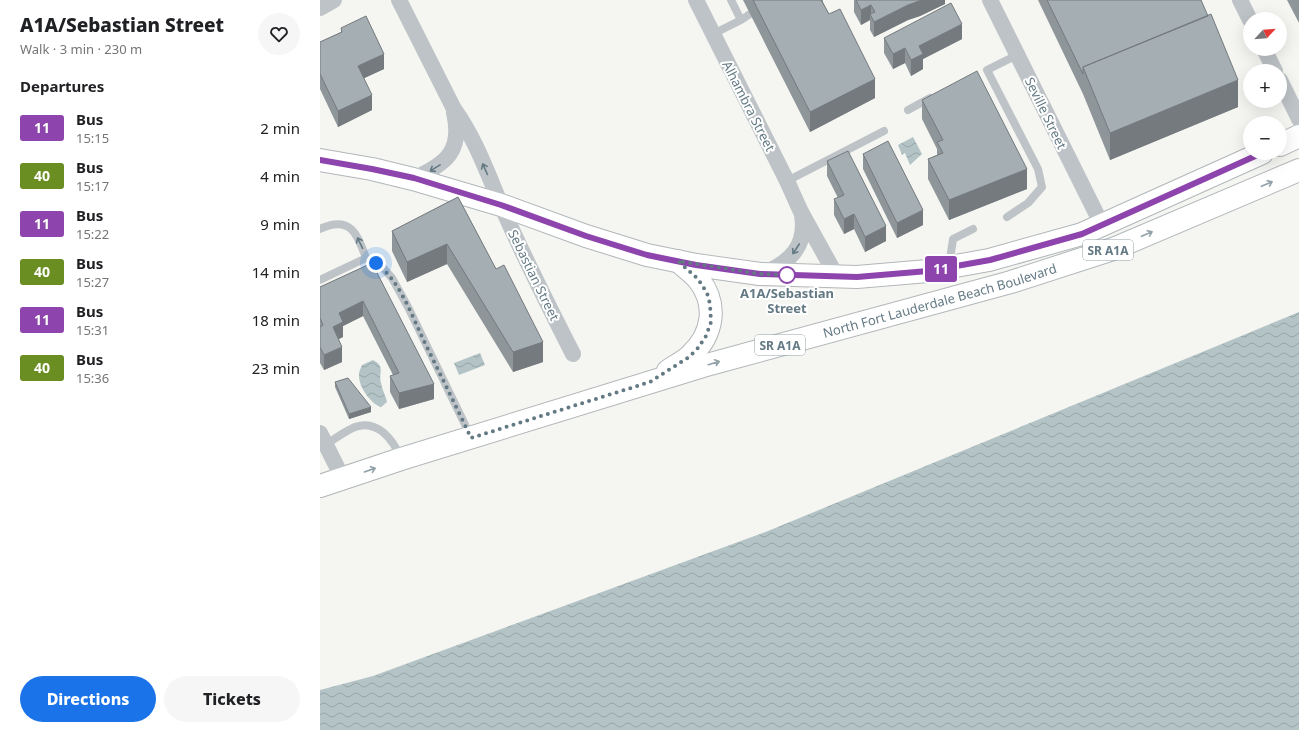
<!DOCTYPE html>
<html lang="en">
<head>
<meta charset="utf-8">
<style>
  :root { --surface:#fff; --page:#f6f6f6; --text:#202124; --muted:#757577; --accent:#1a73e8 }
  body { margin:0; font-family:"Noto Sans",sans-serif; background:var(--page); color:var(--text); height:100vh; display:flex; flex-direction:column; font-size:15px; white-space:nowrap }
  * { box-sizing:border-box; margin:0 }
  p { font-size:13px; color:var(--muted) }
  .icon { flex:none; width:22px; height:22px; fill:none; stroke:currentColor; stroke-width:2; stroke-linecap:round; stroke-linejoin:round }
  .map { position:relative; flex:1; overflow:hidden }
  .details { display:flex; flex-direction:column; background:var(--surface); width:320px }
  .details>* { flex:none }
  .badge { padding:0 8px; border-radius:3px; font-size:14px; line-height:26px }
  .needle { width:26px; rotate:64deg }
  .controls { position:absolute; left:923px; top:12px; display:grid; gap:8px }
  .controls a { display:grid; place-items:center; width:44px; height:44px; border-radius:50%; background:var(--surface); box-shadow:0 4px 16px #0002; font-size:20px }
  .you { position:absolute; width:20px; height:20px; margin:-10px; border:3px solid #fff; border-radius:50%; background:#1a73e8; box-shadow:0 0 0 6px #1a73e833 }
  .map>.badge { position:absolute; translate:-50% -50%; box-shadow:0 0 0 2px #fff }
  h2 { padding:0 20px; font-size:15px; line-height:36px }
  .round { display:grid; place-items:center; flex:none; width:42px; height:42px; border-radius:21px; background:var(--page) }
  .headline { display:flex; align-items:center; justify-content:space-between; height:68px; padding:0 20px }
  h1 { font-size:19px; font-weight:800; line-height:30px }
  .action { display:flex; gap:8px; margin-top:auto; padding:8px 20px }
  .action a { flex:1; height:46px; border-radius:24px; background:var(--accent); color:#fff; font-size:16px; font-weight:800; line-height:46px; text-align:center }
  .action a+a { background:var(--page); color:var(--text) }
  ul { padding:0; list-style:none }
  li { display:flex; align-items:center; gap:12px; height:48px; padding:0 20px }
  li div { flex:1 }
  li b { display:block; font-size:15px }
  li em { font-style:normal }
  li .badge { min-width:44px; font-weight:700; text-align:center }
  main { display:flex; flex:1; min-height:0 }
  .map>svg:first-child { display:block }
  .water { fill:url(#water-waves) }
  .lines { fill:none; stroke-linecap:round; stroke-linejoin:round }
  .primary-casing { stroke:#b1b7ba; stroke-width:24 }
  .service { stroke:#bdc3c6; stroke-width:8 }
  .minor { stroke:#bdc3c6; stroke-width:16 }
  .primary { stroke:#fff; stroke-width:22 }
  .wall { fill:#8e969a }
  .shaded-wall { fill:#747a7d }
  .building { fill:#a5afb3; stroke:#747a7d }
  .oneway { stroke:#637983 }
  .oneway2 { stroke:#92a1a8 }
  .line-casing { stroke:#fff; stroke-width:9 }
  .line { stroke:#8e44ad; stroke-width:6 }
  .walk { stroke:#637983; stroke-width:4; stroke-dasharray:0 7.2 }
  .stop-dot { fill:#fff; stroke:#8e44ad; stroke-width:2 }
  .labels { text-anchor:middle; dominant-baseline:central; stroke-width:4; stroke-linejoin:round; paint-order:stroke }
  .shield { fill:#fff; stroke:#92a1a8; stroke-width:1 }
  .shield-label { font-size:12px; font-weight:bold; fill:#637983 }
  .street-label { font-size:13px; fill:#637983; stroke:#fff }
  .stop-label { font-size:13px; font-weight:bold; fill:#637983; stroke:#fff }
</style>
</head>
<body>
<main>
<section class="details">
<div class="headline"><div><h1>A1A/Sebastian Street</h1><p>Walk · 3 min · 230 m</p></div><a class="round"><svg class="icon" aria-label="heart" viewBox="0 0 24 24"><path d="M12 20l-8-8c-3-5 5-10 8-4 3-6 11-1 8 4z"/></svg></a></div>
<h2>Departures</h2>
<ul>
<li><span class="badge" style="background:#8e44ad;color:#fff">11</span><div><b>Bus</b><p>15:15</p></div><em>2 min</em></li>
<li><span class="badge" style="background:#6b8e23;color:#fff">40</span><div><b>Bus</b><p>15:17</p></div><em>4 min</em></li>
<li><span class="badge" style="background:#8e44ad;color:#fff">11</span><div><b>Bus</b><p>15:22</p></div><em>9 min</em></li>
<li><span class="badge" style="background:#6b8e23;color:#fff">40</span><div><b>Bus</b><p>15:27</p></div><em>14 min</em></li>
<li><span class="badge" style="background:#8e44ad;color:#fff">11</span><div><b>Bus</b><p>15:31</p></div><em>18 min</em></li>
<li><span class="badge" style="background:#6b8e23;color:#fff">40</span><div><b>Bus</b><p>15:36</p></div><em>23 min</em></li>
</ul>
<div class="action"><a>Directions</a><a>Tickets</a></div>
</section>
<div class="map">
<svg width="979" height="730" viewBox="0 0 979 730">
  <defs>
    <pattern id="water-waves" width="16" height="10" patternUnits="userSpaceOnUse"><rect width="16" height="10" fill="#b4c4c6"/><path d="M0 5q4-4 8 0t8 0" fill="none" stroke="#96a4a6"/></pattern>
  </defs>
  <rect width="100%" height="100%" fill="#f5f5f1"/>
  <path class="water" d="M593,137L602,154L590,165L585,153L582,155L578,145Z
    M979,312V730H0V690L53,676L448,531Z
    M160,353L165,365L139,375L134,363Z
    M53,360C66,367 58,372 61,383C62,390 66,396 67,402L61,407C50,403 38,386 39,374C39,371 41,368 42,365Z"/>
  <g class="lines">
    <g class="primary-casing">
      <g id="primary">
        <path d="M960,145L979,136"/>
        <path d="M0,160L52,169L93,179L181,205L266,236L327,255L376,265L440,274L537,277L608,271L669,260L762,234L942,153"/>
        <path d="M348,371C355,366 364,362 371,355C393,334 398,305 379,280C373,273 365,267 358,261"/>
        <path id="s1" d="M0,486L81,459L383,366L691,282L793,249L979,170"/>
      </g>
    </g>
    <path class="service" d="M421,20L430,14
      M393,34L421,20L411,0
      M588,110L610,98
      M467,181L564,131
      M687,217L708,203L722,187L718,169L667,70L697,55
      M0,229C30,215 37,233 46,258L0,280
      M46,258L64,269L72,278L88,307L151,437
      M629,266L633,239L653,229
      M6,444C15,439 25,431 35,427C58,419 73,440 81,458"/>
    <path class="minor" d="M79,0L134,109C155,138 167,172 181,205C203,256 228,305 253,354
      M376,0L467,181L481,212L517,277
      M670,0L782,225
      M920,0L930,20
      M0,8L14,0
      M944,49L955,71
      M960,80L979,119
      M93,179C126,164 143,151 134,113
      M444,273C471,262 487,245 482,215
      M0,433L23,479"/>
    <use href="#primary" class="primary"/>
  </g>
  <path class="wall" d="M423,0H503V2L509,14L555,98L490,132Z
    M534,0H625V4L600,16L588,20L554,37L550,30V20L541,25L534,12Z
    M718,0H881L918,107L790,160L763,94Z
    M967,0H979V23Z
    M21,28L64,69L44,78L52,110L18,127L0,89V42L21,32Z
    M564,38L642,39L603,59V69L591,76L585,63L573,69L564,53Z
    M602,100L707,189L629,220L608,179V159L617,155V149L602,119Z
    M543,154L603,225L577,238L543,169Z
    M507,161L566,241L545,252L534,229L524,234L514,215V199L518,198L507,176Z
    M138,197L176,269L223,362L193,372L127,264L87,282L72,251V231Z
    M52,263L114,399L79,409L70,392V376L73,375L43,316L23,326V337L18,339L22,362L4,370L0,363V287Z
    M15,382L51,412L29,419L15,387Z"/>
  <path class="shaded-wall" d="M602,0H625V4L600,16L588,20L554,37V22L588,5Z
    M551,5V16L550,14V20L541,25V10Z
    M642,24V39L603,59V69L591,76V60L599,46Z
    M585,48V63L573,69V54Z
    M64,54V69L38,81V66Z
    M555,79V98L490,132V112Z
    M918,80V107L790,160V133Z
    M52,95V110L18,127V111Z
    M707,169V189L629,220V200Z
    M603,210V225L577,238V223Z
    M534,214V229L524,234V219Z
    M566,226V241L545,252V237Z
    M127,244V264L87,282V262Z
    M43,301V316L23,326V337L13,342V327L19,313Z
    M223,342V362L193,372V352Z
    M22,347V362L4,370V355Z
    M114,384V399L79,409V393Z
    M51,407V412L29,419V414Z"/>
  <path class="building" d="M433,0H501L509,14L520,9L555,79L490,112Z
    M536,0H602L588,5L554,22L550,14L555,12L551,5L541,10Z
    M727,0H881L888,16L763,67V74Z
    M631,3L642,24L599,46L603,54L591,60L585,48L573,54L564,38Z
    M891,14L918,80L790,133L763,67Z
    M46,16L64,54L38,66L52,95L18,111L0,74V42L22,32L21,28Z
    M657,71L707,169L629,200L608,159L623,153L617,142L623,140L602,100Z
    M568,141L603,210L577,223L543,154Z
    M528,151L566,226L545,237L534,214L524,219L514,199L524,195L507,161Z
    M138,197L176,269L184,265L223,342L193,352L127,244L87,262L72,231Z
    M52,263L114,384L79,393L70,376L79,373L43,301L19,313L23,322L13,327L22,347L4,355L0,347V327L3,325L0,318V287Z
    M28,378L51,407L29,414L15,382Z"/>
  <defs><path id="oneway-shaft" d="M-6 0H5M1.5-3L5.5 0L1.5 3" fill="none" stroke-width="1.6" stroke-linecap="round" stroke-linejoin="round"/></defs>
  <g class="oneway">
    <use href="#oneway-shaft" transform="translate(115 168) rotate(148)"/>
    <use href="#oneway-shaft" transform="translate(165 169) rotate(-114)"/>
    <use href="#oneway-shaft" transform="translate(40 243) rotate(-116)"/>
    <use href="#oneway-shaft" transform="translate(476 249) rotate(123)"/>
  </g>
  <g class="oneway2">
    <use href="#oneway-shaft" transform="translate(947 184) rotate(-23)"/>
    <use href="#oneway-shaft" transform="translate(827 234) rotate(-23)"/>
    <use href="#oneway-shaft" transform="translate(394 363) rotate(-16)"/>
    <use href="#oneway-shaft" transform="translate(50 470) rotate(-19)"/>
  </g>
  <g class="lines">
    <g class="line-casing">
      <path id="line" d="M0,160L52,169L94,178L181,205L266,236L327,255L376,265L440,274L537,277L608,271L670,260L762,234L942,153"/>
    </g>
    <use href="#line" class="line"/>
    <path class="walk" d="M56,263C80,281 91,314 104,341C120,374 136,406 151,438L330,382L369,357L378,348L386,336L391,322L390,304L387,293L378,279L358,261L440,274L471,275H467"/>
  </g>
  <circle class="stop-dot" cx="467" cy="275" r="8"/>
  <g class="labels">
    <g class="shield">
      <rect x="763" y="240" width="50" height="20" rx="3"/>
      <rect x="435" y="335" width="50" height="20" rx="3"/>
    </g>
    <g class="shield-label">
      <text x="788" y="250">SR A1A</text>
      <text x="460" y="345">SR A1A</text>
    </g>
    <g class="street-label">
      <text transform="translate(429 106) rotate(63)">Alhambra Street</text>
      <text transform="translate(726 113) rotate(64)">Seville Street</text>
      <text transform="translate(214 275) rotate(64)">Sebastian Street</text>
      <text stroke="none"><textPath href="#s1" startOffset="647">North Fort Lauderdale Beach Boulevard</textPath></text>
    </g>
    <g class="stop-label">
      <text x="467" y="293">A1A/Sebastian<tspan x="467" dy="15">Street</tspan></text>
    </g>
  </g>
</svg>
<div class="controls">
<a><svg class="needle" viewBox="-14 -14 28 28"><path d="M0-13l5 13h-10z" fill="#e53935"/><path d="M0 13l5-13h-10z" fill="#757577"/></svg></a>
<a>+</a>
<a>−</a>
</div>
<div class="you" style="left:56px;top:263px"></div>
<b class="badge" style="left:621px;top:269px;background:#8e44ad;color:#fff">11</b>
</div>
</main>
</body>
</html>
